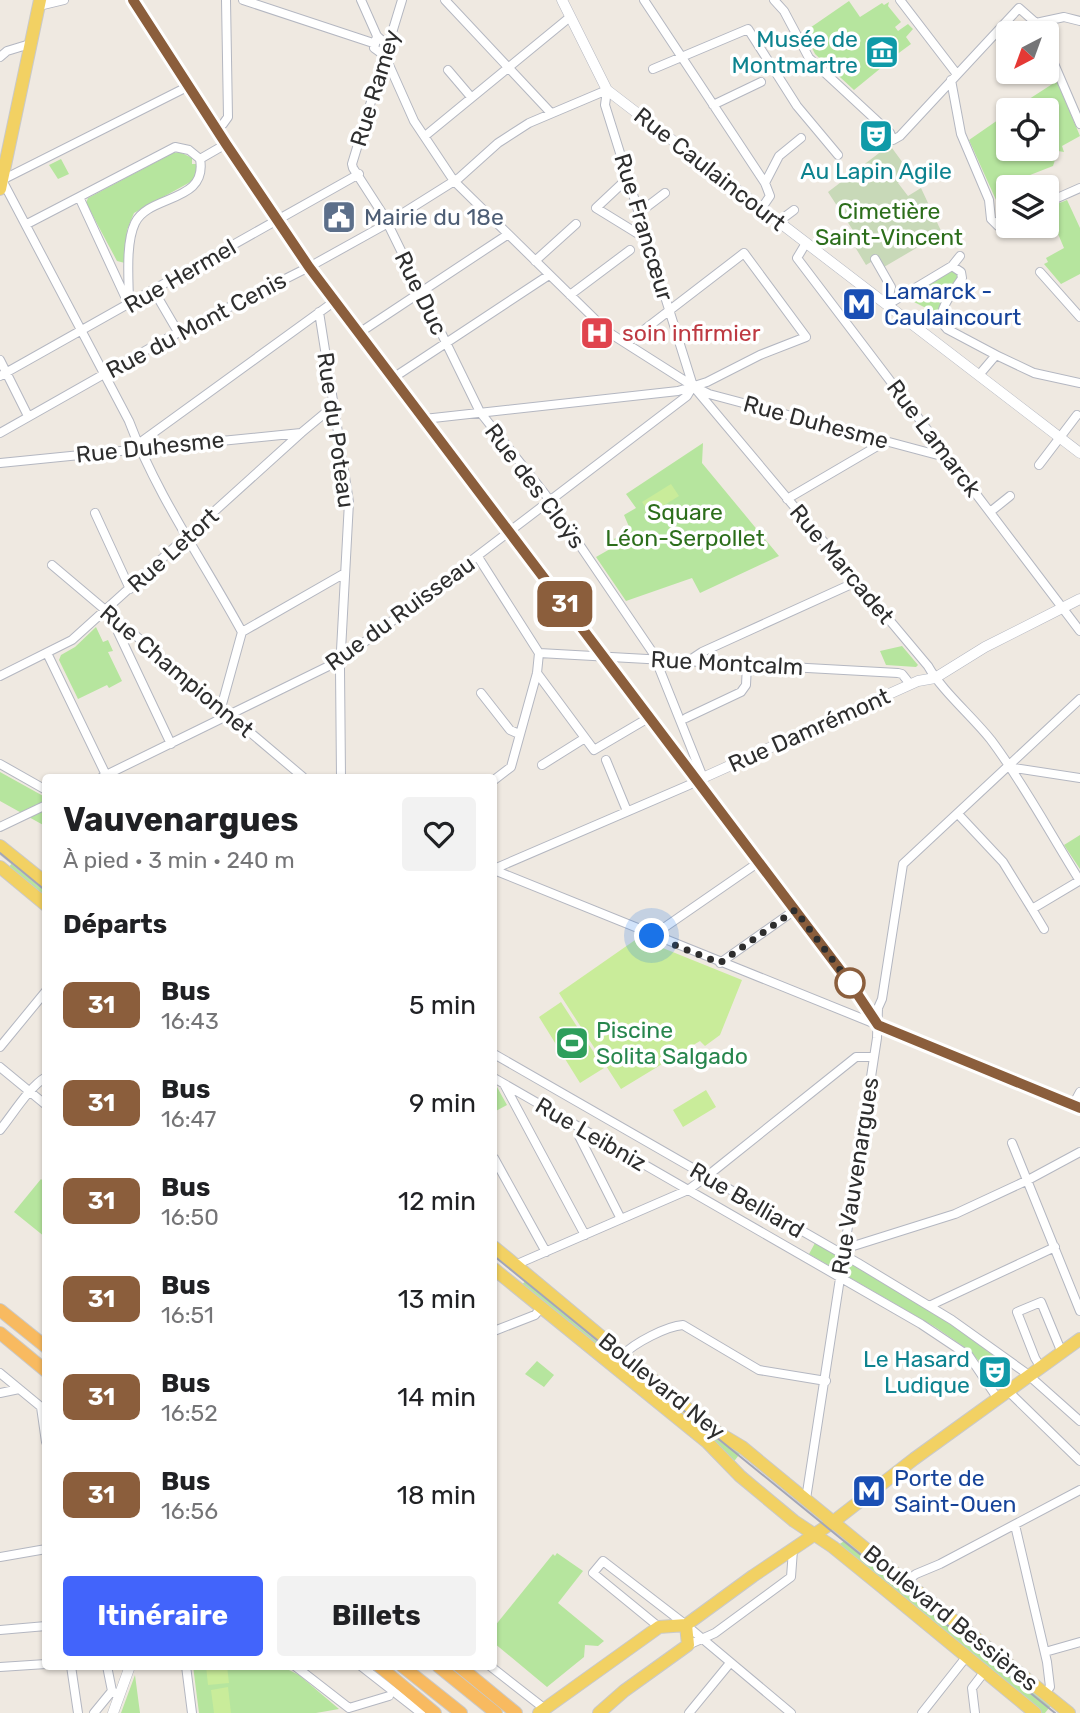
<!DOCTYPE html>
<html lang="fr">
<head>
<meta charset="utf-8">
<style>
  :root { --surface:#fff; --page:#f2f2f2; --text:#202124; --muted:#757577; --accent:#4264fb }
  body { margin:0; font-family:Rubik,sans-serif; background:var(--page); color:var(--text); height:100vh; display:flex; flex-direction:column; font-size:26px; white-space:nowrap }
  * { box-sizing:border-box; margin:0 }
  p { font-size:23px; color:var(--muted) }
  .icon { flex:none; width:38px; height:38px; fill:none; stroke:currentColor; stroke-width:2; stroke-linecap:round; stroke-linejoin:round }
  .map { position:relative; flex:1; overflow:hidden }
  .details { position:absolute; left:42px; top:774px; width:455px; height:896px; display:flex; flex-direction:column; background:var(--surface); border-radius:7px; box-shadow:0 2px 5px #0004 }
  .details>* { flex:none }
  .badge { padding:0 14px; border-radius:10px; font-size:24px; line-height:46px }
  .needle { width:46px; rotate:221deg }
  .tools { position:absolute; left:996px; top:21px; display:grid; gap:14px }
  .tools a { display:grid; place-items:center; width:63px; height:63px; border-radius:7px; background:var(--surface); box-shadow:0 2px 5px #0004; font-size:35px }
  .you { position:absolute; width:35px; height:35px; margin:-18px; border:5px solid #fff; border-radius:50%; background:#1a73e8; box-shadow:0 0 0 10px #1a73e833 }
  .map>.badge { position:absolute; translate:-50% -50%; box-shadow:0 0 0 4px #fff }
  h2 { padding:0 21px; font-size:26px; line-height:63px }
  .round { display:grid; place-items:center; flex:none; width:74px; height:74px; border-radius:7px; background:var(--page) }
  .overview { display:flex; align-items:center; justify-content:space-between; height:119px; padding:0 21px }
  h1 { font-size:33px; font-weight:700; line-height:52px }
  .action { display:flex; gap:14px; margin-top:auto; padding:14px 21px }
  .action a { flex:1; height:80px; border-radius:7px; background:var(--accent); color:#fff; font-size:28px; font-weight:700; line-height:80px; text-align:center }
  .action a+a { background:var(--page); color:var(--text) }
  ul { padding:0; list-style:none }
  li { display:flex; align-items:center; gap:21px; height:98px; padding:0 21px }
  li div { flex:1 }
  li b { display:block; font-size:26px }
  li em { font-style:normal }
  li .badge { min-width:77px; font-weight:700; text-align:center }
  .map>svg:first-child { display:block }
  .green { fill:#b6e59e }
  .cemetery { fill:#c8d9b8 }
  .pitch { fill:#c9ec9a }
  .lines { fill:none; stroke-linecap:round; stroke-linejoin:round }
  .minor-casing { stroke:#b4b7c1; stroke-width:10 }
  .tertiary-casing { stroke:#b4b7c1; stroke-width:11 }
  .secondary-casing { stroke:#b4b7c1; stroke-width:12 }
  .primary-casing { stroke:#c9c9c9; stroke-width:14 }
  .trunk-casing { stroke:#c9c9c9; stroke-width:14 }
  .minor { stroke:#fff; stroke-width:8 }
  .tertiary { stroke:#fff; stroke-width:10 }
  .secondary { stroke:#fff; stroke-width:10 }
  .primary { stroke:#f2d163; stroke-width:12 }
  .trunk { stroke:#f8ba60; stroke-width:12 }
  .tram { stroke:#a3a6b8; stroke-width:2 }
  .line-casing { stroke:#fff; stroke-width:16 }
  .line { stroke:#8b5e3c; stroke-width:10 }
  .walk { stroke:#2e2e2e; stroke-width:7; stroke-dasharray:0 12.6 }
  .stop-dot { fill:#fff; stroke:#8b5e3c; stroke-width:3.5 }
  .labels { text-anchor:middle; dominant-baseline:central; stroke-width:7; stroke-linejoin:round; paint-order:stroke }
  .culture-label { font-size:23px; fill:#0d838f; stroke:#fff; text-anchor:end }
  .street-label { font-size:23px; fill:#2e2e2e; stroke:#fff }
  .park-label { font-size:23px; fill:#2c6e1b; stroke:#fff }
  .service-label { font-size:23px; fill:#4e5e75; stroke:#fff; text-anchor:start }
  .transit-label { font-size:23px; fill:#164399; stroke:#fff; text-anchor:start }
  .health-label { font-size:23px; fill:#be3a42; stroke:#fff; text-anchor:start }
  .leisure-label { font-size:23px; fill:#27864d; stroke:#fff; text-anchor:start }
</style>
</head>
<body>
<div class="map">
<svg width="1080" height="1713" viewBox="0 0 1080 1713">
  <rect width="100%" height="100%" fill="#efe9e1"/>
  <path class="green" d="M849,1L860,17L882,3L884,5L889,2L888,6L901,22L895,27L898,31L908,24L913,29L906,37L911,44L892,58L878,41L873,45L887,63L854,90L815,54L804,32Z
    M1057,81L1080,136L1062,146L1064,152L1058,151L1053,166L1025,177L1030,187H1008V212L1001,211L969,140L1008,113V149H1046V110H1012Z
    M180,152L192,158V164H196L197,170L194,180L134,213L127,230L125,263L117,261L86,203L88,198L173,153Z
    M61,159L69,174L58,179L49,165Z
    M1067,200L1080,228V274L1061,284L1044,264L1048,262L1046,258L1064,248L1047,208Z
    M950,271L958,274V278L938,310L932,311L912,301L911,296Z
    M703,443L702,463L779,556L700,593L692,578L626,601L596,557L617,545L614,539L630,529L624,515L636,508L626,494Z
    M96,627L103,642L108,640L113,651L108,652L122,681L109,688L107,685L78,699L59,660L61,655L75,647Z
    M902,646L918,665L916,667L886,665L880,651Z
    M0,772L45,797V826L0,801Z
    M1080,835V869L1064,845Z
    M13,862L45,888V898L8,868Z
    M494,1085L497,1087L507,1105L494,1112Z
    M41,1179L45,1183V1237L14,1212Z
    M815,1243L929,1308L995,1354L985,1368L970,1351L935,1327L809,1254Z
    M527,1279L742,1451L732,1464L520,1287Z
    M537,1361L554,1375L544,1387L525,1374Z
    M846,1540L1053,1703L1045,1713H1038L838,1545Z
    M557,1553L583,1571L558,1603L604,1641L598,1646L585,1645L584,1657L547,1687L494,1643V1627L553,1554L555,1556Z
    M193,1666L283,1667L299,1675L339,1709L316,1713H199Z
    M135,1675L140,1713H121Z"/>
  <path class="cemetery" d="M887,147L892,148L911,174L898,183L908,196L921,188L942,233L884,267L879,257L866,265L852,242L858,238L828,192Z"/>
  <path class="pitch" d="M671,484L679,496L650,514L642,502Z
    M638,938L742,980L720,1035L705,1046L700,1041L621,1089L559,993Z
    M561,1002L604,1068L580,1083L539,1017Z
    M706,1090L716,1107L683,1127L673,1110Z
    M206,1666H227L229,1683L208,1685Z
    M228,1687L231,1713H214L211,1690Z"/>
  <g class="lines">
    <g class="minor-casing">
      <path id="minor" d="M243,0L373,43
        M361,0L377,36L388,46
        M402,0L352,164L353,168L384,216L480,412L545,494L653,653L702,775L698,780L689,785L494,869
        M445,0L551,113
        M644,0L765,183L770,196L761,209
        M774,0L784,11L809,58L890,133L893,140L900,136L1019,8L1036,23L1040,33
        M900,0L956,73
        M39,6L64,0
        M1036,23L1064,17L1080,21
        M377,36L374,48L385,56L414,121L454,181L608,332L693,386L928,666C942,691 972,716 991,740C1024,784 1051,835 1080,881
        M1046,45L1080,124
        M0,57L7,51L30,44
        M653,69L748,29L797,106L838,155
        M448,70L471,97
        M951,80L961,134L989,200L991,219L998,226L1008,223
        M189,86L2,180L129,421C157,496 204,562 242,632L221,708
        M713,105L761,82
        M216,128L223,124L228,117L226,0
        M425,136L570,17
        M175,147L189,150L200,159C208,203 149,194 135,223C125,244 129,282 129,305L79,197Z
        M200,159L226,144
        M629,177L596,208L648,240
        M765,183L779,156L801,138
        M1046,203L1080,188
        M640,212L665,193
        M778,222L794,210
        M27,224L79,197
        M806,243L797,258L1080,631
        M875,259L891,287L887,305
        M535,261L576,224
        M952,266L961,272L962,278C953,293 932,314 947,329L996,355
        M1040,272L1080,317
        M154,291L178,332
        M570,295L630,250
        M887,305L952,266L960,256
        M319,312L349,502L340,669L341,777
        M359,333L507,235
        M0,360L28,416
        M979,375L996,355L1034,373L1080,383
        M0,376L359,174
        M393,378L549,275
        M424,419L678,391L707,382L760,355L806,337L744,253L627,343
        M0,433L166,339L309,267L381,227L459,178L498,143L529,123L607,90L605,105L693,386L709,394L949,458
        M138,444L335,301
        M0,463L301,433
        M1039,465L1077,415
        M787,499L886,441
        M990,512L1010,496
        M95,513L130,589
        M478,557L539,653
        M52,565L303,777
        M116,619L118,632L171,744
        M242,632L345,573
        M47,653L106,775
        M539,653L898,673L902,674L910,684
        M690,660L702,652L856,582
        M537,673L594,750L650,717
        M0,676L72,640L301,433L325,413L336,412
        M481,693L510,730L519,734
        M686,718L741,692L746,685L747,664
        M606,760L627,811
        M0,764L46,790
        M542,765L585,738
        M1008,767L1080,778
        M102,777L341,660L687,396L693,386
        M494,780L511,767L537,673L539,653
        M958,814L1003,862L1032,909L1079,881
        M0,827L46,805
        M494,870L878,1025
        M1032,909L1044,929
        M652,936L759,862
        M720,963L795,910
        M0,1047L46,991
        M494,1054L858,1263L952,1320L1026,1373L1080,1421
        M0,1067L46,1105
        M494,1078L921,1324L969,1356L998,1399
        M504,1084L585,1235
        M1073,1105L1080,1092
        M581,1129L579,1136L581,1140L621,1219
        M0,1130C13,1114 29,1087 46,1077
        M1012,1143L1080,1311
        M494,1158L546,1252
        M847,1248L955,1214L1028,1180L1080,1152
        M515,1265L688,1190L711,1173L856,1057H874
        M929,1306L1055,1247
        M494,1331L535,1315L541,1308
        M623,1355C634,1343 667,1326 683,1325L759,1370L826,1381
        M1041,1368L1035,1358L1017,1312L1041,1302L1062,1353
        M0,1373L46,1411
        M1009,1392L1080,1461
        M0,1393L19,1389
        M41,1407L46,1442
        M806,1499L877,1038L878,1008L882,999L903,864L1080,699
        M1015,1525L1047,1662L1050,1687L1045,1693
        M0,1557L46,1549
        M905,1582L916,1574L940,1564L1080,1490
        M659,1627L593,1573L603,1561L686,1625L791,1713
        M0,1630L46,1626
        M688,1645L715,1633L791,1577L793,1550
        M1045,1652L1080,1642
        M71,1666L78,1713
        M107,1666L112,1691
        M186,1666L192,1713
        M295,1666L349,1708L389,1696
        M361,1666L421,1713
        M490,1666L545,1709
        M0,1667L46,1664
        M94,1713L112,1691L119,1695
        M689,1713L730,1663
        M922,1713L967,1656
        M975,1713L972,1688L985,1671"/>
    </g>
    <g class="tertiary-casing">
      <path id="tertiary" d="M562,0L607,90L1080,453
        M698,780L918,681L935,678L985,647L1080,599
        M113,1713L130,1666"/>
    </g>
    <g class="secondary-casing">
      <path id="secondary" d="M133,0L226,144L309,267L851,983L878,1025L1080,1108"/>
    </g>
    <g class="primary-casing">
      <path id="primary" d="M0,189L40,0
        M0,846L46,883
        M0,867L46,905
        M494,1247L712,1429L742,1447L917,1591L1069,1713
        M494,1269L707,1442L740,1476L794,1521L833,1547L881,1586L1035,1713
        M539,1713L659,1627L686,1625L753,1576L833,1522L914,1459L1080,1339
        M599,1713L624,1691L688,1645L686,1625"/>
    </g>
    <g class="trunk-casing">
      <path id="trunk" d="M0,1310L46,1347
        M0,1333L46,1371
        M379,1666L435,1713
        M402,1666L461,1713
        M438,1666L496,1713
        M459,1666L516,1713"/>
    </g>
    <use href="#minor" class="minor"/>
    <use href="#tertiary" class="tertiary"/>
    <use href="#secondary" class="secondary"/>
    <use href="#primary" class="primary"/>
    <use href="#trunk" class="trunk"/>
    <path class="tram" d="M0,853L46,891
      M494,1256L1055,1713"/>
  </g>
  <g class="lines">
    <g class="line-casing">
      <path id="line" d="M133,0L226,144L309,267L850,983L878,1025L1080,1108"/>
    </g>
    <use href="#line" class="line"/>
    <path class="walk" d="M652,936L720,963L795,910L850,983"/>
  </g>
  <defs>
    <g id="museum-square" transform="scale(1.75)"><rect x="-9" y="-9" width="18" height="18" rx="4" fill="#0f9aa8" stroke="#fff"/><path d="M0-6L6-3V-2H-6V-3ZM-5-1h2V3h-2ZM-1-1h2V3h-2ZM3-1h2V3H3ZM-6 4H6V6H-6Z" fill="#fff"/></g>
    <g id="theatre-square" transform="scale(1.75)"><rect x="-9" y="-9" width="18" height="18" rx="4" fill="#0f9aa8" stroke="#fff"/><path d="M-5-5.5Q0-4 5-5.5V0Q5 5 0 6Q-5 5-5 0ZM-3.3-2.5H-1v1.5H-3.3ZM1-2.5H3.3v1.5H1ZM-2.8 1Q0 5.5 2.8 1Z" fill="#fff"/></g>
    <g id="civic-square" transform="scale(1.75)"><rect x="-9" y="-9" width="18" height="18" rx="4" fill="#5c6f8a" stroke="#fff"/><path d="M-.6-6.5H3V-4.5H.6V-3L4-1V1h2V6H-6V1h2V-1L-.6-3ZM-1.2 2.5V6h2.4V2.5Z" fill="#fff"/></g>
    <g id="metro-square" transform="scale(1.75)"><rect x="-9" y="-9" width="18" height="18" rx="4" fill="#1a4fb4" stroke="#fff"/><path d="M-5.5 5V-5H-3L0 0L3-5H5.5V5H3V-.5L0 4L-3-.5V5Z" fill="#fff"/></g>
    <g id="hospital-square" transform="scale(1.75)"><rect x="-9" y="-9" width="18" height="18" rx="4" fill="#e0444e" stroke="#fff"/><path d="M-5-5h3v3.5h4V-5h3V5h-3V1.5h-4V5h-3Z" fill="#fff"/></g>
    <g id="stadium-square" transform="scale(1.75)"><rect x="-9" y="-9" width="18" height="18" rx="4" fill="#2e9e5b" stroke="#fff"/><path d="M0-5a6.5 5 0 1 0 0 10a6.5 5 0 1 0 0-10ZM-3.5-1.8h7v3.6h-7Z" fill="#fff"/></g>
  </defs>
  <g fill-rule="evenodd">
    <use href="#museum-square" x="882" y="52"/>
    <use href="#theatre-square" x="876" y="136"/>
    <use href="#civic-square" x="339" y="217"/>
    <use href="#metro-square" x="859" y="304"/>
    <use href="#hospital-square" x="597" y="333"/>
    <use href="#stadium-square" x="572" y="1043"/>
    <use href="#theatre-square" x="995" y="1372"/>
    <use href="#metro-square" x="869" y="1491"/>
  </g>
  <circle class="stop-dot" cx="850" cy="983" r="14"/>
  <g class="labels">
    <g class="culture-label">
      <text x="858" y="39">Musée de<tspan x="858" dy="26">Montmartre</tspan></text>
      <text x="876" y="171" text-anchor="middle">Au Lapin Agile</text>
      <text x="970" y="1359">Le Hasard<tspan x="970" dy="26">Ludique</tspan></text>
    </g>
    <g class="street-label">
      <text transform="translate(375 88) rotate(-73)">Rue Ramey</text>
      <text transform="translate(710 169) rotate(38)">Rue Caulaincourt</text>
      <text transform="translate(644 227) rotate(73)">Rue Francœur</text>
      <text transform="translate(180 276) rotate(-30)">Rue Hermel</text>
      <text transform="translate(421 293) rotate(64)">Rue Duc</text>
      <text transform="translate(196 325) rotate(-28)">Rue du Mont Cenis</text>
      <text transform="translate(816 422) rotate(15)">Rue Duhesme</text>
      <text transform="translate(336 430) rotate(82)">Rue du Poteau</text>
      <text transform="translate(934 438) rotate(53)">Rue Lamarck</text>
      <text transform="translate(150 447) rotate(-6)">Rue Duhesme</text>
      <text transform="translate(535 486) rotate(53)">Rue des Cloÿs</text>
      <text transform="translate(173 550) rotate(-42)">Rue Letort</text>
      <text transform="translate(842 564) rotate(50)">Rue Marcadet</text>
      <text transform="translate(400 613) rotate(-36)">Rue du Ruisseau</text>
      <text transform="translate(727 663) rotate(3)">Rue Montcalm</text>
      <text transform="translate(177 671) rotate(40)">Rue Championnet</text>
      <text transform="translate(809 730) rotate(-24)">Rue Damrémont</text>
      <text transform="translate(591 1134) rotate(30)">Rue Leibniz</text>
      <text transform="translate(855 1176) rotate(-81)">Rue Vauvenargues</text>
      <text transform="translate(747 1200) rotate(30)">Rue Belliard</text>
      <text transform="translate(662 1386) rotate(39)">Boulevard Ney</text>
      <text transform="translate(951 1618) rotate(39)">Boulevard Bessières</text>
    </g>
    <g class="park-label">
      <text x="889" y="211">Cimetière<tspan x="889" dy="26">Saint-Vincent</tspan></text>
      <text x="685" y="512">Square<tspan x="685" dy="26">Léon-Serpollet</tspan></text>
    </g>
    <g class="service-label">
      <text x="364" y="217">Mairie du 18e</text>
    </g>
    <g class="transit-label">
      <text x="884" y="291">Lamarck -<tspan x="884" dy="26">Caulaincourt</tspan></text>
      <text x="894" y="1478">Porte de<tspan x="894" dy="26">Saint-Ouen</tspan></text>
    </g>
    <g class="health-label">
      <text x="622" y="333">soin infirmier</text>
    </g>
    <g class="leisure-label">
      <text x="596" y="1030">Piscine<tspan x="596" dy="26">Solita Salgado</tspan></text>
    </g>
  </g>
</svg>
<div class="tools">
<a><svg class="needle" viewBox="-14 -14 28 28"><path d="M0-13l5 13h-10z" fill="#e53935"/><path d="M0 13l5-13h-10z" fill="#757577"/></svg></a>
<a><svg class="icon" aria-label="locate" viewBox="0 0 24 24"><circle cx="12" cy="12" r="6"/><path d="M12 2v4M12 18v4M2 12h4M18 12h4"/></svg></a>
<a><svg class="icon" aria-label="layers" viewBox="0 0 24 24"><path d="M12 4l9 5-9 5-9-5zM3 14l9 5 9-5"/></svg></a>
</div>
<div class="you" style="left:652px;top:936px"></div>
<b class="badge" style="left:565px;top:604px;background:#8b5e3c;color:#fff">31</b>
<section class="details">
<div class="overview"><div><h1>Vauvenargues</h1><p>À pied · 3 min · 240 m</p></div><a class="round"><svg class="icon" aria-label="heart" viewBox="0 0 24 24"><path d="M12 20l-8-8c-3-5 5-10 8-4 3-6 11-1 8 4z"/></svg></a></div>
<h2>Départs</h2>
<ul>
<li><span class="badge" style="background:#8b5e3c;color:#fff">31</span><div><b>Bus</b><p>16:43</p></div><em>5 min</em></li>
<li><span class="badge" style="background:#8b5e3c;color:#fff">31</span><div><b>Bus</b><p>16:47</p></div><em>9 min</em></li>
<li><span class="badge" style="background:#8b5e3c;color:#fff">31</span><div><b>Bus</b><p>16:50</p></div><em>12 min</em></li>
<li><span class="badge" style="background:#8b5e3c;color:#fff">31</span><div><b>Bus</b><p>16:51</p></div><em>13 min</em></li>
<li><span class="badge" style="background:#8b5e3c;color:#fff">31</span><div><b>Bus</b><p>16:52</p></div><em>14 min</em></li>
<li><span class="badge" style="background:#8b5e3c;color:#fff">31</span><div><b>Bus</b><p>16:56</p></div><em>18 min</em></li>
</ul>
<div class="action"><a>Itinéraire</a><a>Billets</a></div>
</section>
</div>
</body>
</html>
